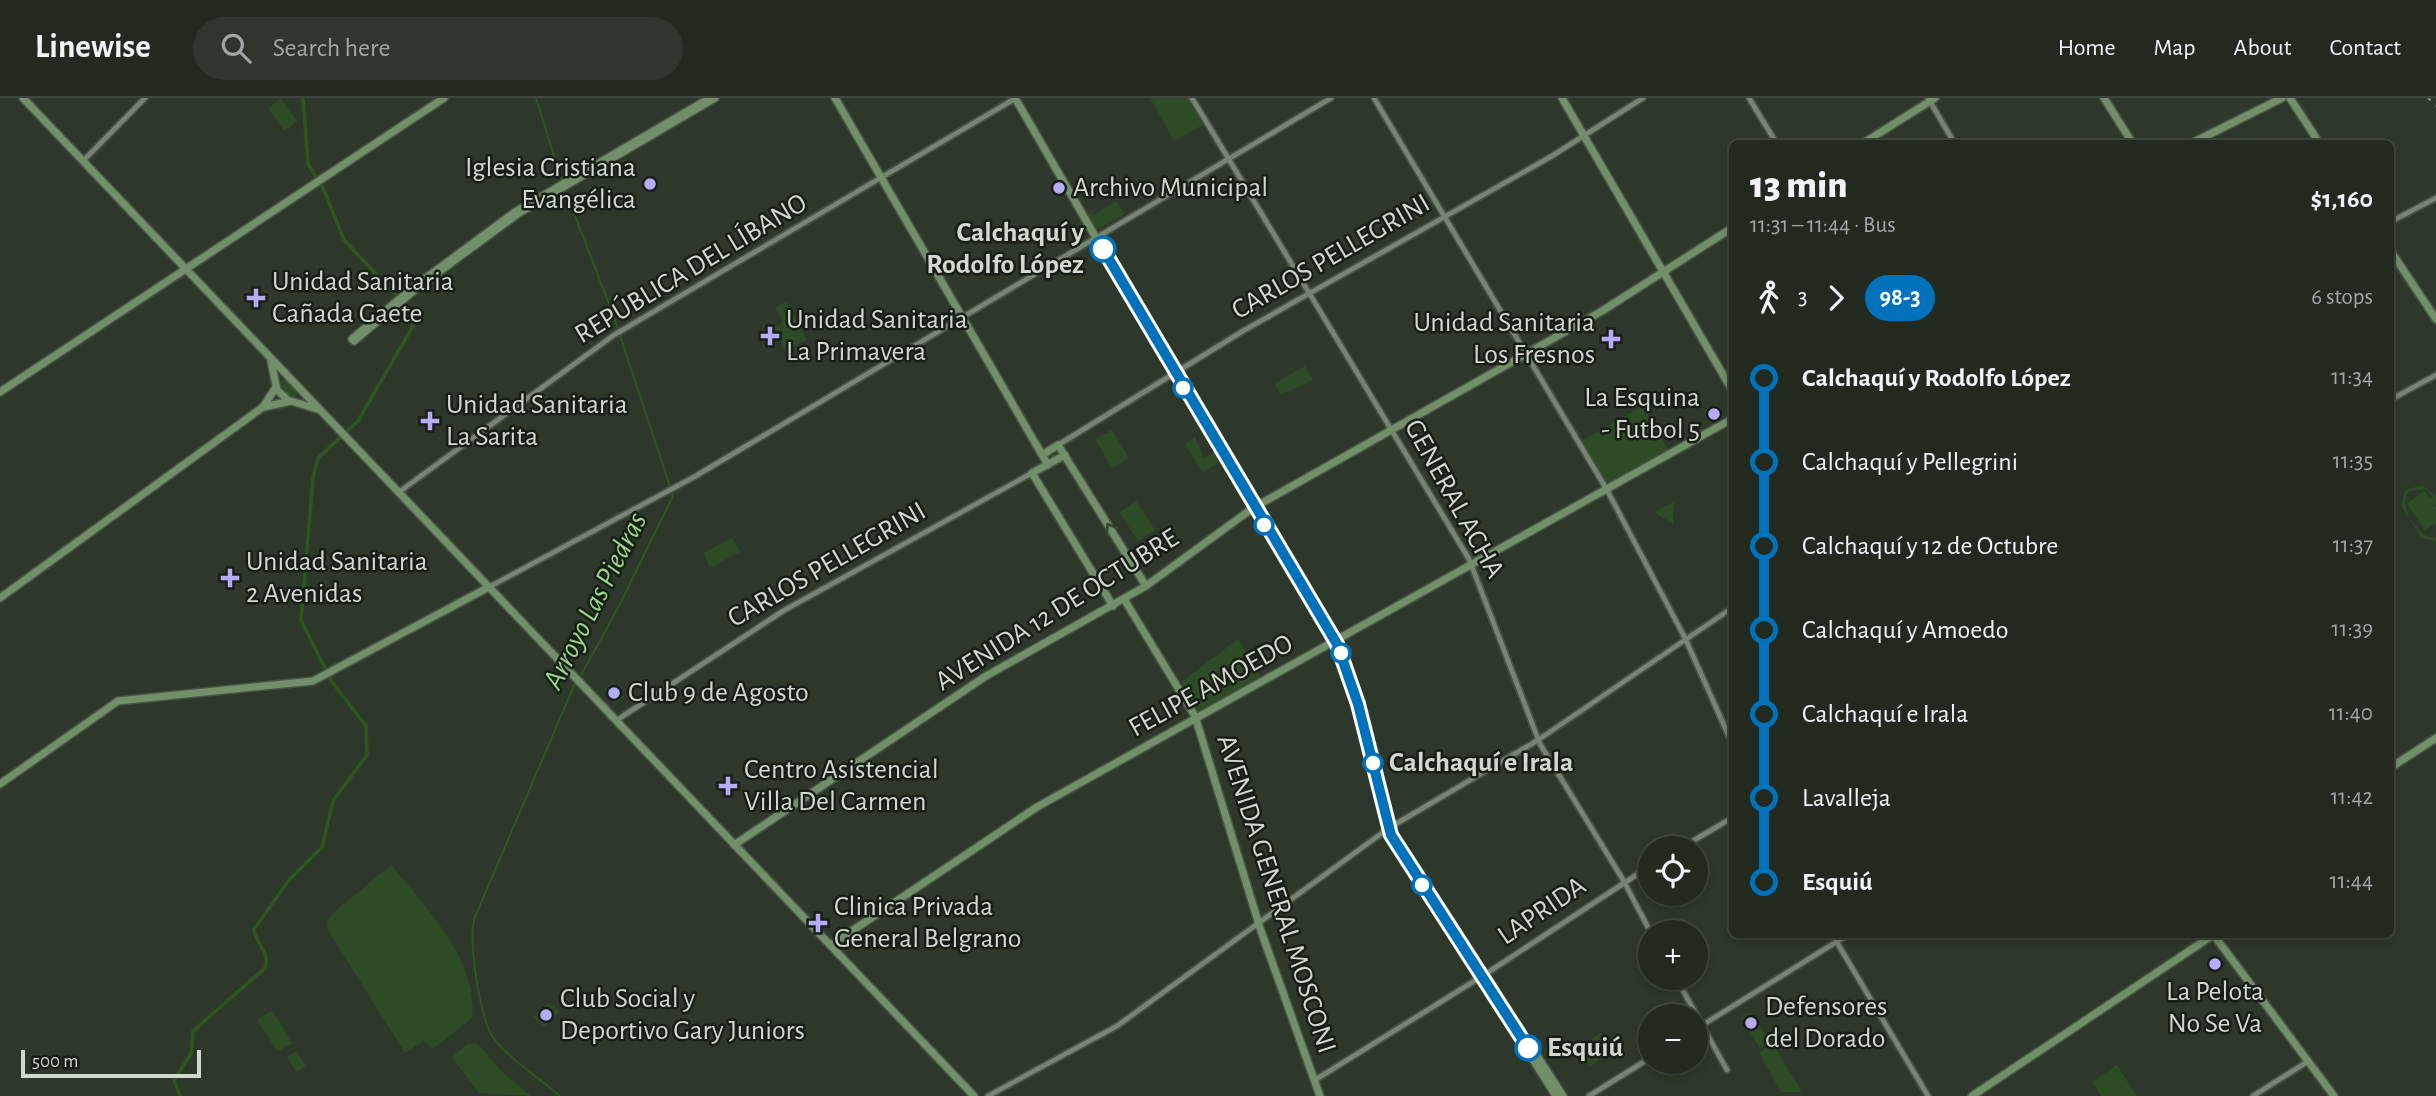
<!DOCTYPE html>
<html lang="en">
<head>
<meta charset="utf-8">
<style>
  :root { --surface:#222a20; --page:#2e362d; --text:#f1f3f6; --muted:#a2a7a5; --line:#3f463e }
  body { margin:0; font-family:"Alegreya Sans",sans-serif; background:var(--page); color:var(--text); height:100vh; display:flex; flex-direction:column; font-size:26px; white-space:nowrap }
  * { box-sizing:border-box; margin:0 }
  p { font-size:23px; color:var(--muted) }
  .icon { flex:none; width:38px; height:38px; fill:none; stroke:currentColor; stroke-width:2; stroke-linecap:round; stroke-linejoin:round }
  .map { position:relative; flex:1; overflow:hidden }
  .side { position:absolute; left:1729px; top:42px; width:665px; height:798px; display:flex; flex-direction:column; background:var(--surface); border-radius:10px; box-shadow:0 4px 10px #0003,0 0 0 2px var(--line) }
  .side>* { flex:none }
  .badge { padding:0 14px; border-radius:23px; font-size:24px; line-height:46px }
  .tools { position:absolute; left:1638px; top:738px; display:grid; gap:14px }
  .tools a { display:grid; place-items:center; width:70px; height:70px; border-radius:50%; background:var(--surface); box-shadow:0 4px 10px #0003,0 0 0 2px var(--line); font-size:35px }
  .scale { position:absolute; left:21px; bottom:18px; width:180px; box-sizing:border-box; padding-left:7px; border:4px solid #d1d9cf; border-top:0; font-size:19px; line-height:24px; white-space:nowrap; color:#d1d9cf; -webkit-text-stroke:5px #181e17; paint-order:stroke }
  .map>.badge { position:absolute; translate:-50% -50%; box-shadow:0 0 0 4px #fff }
  .legs { display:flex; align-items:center; gap:10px; height:77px; padding:0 21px; font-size:23px }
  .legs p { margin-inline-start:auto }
  .headline { display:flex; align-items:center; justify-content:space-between; height:119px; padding:0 21px }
  h1 { font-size:38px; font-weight:800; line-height:52px }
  ul { padding:0 21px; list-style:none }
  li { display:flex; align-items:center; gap:24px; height:84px; font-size:26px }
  li i { display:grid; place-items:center; width:10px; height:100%; margin:0 9px; background:currentColor }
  li i::after { content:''; width:18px; height:18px; margin:-9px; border:5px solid; border-radius:50%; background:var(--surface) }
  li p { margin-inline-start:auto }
  li:first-child i { background:linear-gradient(#0000 50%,currentColor 0) }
  li:last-child i { background:linear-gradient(currentColor 50%,#0000 0) }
  header { display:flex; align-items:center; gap:42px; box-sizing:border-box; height:98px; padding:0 35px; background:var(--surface); border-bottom:2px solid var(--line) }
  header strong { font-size:33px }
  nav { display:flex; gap:38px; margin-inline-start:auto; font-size:24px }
  .search { width:490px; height:63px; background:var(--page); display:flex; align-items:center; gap:18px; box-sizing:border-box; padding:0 24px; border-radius:38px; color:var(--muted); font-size:26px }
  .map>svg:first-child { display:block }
  .green { fill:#2d4b25 }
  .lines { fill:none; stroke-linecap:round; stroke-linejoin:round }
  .stream { stroke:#2b571e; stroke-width:2 }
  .canal { stroke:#2b571e; stroke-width:3.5 }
  .minor-casing { stroke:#4a5347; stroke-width:8 }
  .major-casing { stroke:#4a5347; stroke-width:10 }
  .minor { stroke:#788575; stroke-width:4.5 }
  .major { stroke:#718f68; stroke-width:7 }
  .rail { stroke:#838d81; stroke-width:2; stroke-dasharray:3.5 7; stroke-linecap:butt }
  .oneway { stroke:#374633 }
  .line-1-casing { stroke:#fff; stroke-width:16 }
  .line-1 { stroke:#0072bc; stroke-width:10 }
  .poi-dot { fill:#b5acf8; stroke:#181e17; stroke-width:2.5 }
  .stop-1-dot { fill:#fff; stroke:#0072bc; stroke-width:3.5 }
  .labels { text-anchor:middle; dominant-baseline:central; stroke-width:5; stroke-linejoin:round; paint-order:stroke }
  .poi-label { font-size:28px; fill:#d1d9cf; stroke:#181e17; text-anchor:start }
  .stop-label { font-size:28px; font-weight:bold; fill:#d1d9cf; stroke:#181e17; text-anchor:start }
  .street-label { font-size:28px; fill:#d1d9cf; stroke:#181e17 }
  .water-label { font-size:30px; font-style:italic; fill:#98d886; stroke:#181e17 }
</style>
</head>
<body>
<header>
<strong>Linewise</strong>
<div class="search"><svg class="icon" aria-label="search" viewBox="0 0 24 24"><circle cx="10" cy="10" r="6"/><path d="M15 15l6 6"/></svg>Search here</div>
<nav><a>Home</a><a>Map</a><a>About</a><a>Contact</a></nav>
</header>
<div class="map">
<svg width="2436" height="998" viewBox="0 0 2436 998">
  <rect width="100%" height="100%" fill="#2d382a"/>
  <path class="green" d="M1150,0H1188L1203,27L1174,43Z
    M281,1L297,23L284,33L268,10Z
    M1116,103L1125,116L1097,131L1088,116L1091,114L1094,117Z
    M786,204L807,242L786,253L773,230L783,224L775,209Z
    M1305,268L1313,282L1281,297L1275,285Z
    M281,283H287L297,293L295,301L287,302L278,287Z
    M537 306a8 8 0 1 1 16 0a8 8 0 1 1-16 0Z
    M1717,306L1724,319L1711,324L1704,314Z
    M1643,308L1669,353L1606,385L1582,342Z
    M1112,332L1129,360L1112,370L1095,341Z
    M1195,339L1204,360L1214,354L1220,364L1203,374L1185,346Z
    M2422,387L2436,398V408L2432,404L2436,410V425L2425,433L2407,405L2425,393L2430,400L2432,398L2425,391L2409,393C2397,409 2418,440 2436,440V444L2421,439L2401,408L2405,392Z
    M1136,403L1155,432L1138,443L1119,414Z
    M1674,404L1673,426L1654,414Z
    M732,440L740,454L710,470L703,455Z
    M1238,541L1261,579L1199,615L1180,585Z
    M614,584L624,599L615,605L604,591Z
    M391,767C426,809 478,862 472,920L433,951L424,943L405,955L328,832L327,824L334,814Z
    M550,904L560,914L544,929L533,919Z
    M272,912L293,945L278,954L257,922Z
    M1751,913L1770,945L1760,951L1741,919Z
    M1601,935L1612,953L1590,968L1581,954L1592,947L1590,942Z
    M467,946H478L500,972L531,998L479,995L452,959Z
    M1773,946L1802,994H1781L1759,954Z
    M296,953L306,968L296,974L287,959Z
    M2117,967L2137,998H2101L2092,984Z"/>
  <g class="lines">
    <path class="stream" d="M536,0L562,84
      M565,92L613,216L673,398L619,508L579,581
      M560,998C539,980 511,962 494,941C480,923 467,839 475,819L575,585"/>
    <path class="canal" d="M180,998L174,982L191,956L193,933L265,870C271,854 255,846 254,831L290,781L322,749L333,703L367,657L366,628L332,584L301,522L313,380L318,360L358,323L413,228L406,208L344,142L324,92L308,66L303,0"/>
    <g class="minor-casing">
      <path id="minor" d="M1192,0L1469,461L1540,646L1622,780L1651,835
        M1374,0L1607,392L1685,540L1732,645
        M1749,0L1777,46
        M1928,0L1955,46
        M83,63L145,0
        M2390,124L2436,100
        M2390,302L2436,277
        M1058,347L1243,233L1552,58L1643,0
        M399,394L614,237L1016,0
        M489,489L694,379L1331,0
        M617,622L783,513L1032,375
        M1679,751L1732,720
        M1832,836L1928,998
        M1676,880L1727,972
        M1696,931L1849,836
        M1315,982L1484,877L1650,768
        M988,998L1117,928L1389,730L1538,642L1732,510
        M1589,998L1650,960
        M2253,998L2307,964"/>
    </g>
    <g class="major-casing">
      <path id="major" d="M23,0L974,998
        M710,0L515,114L415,188L352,241L354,243L417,190L519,115L715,0
        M835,0L1048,367
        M1015,0L1232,374L1337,546L1358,606L1391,737L1556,998
        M1562,0L1732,292
        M2104,0L2133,46
        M2290,0L2320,46
        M1862,46L1935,0
        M2190,46L2282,0
        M2390,152L2436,221
        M271,263L277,292L289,303
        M0,294L444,0
        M264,309L291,303L317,311
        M1042,357L1058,347L1146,488
        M1065,357L1032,375L1113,508
        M0,500L263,309L276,289
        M1124,501L1195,618L1261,833L1320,998
        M2390,670L2436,640
        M0,686L118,603L313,583L489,489
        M734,747L986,578L1146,488L1253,410L1602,213L1732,130
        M1408,757L1563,998
        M2213,836L2334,998
        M831,847L1037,709L1732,321
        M1972,998L2213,837"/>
    </g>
    <use href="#minor" class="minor"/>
    <use href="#major" class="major"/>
    <path class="rail" d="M2428,0L2436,8"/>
  </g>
  <defs><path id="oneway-chevron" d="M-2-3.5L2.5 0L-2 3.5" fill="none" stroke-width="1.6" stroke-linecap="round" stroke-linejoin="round" transform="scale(1.75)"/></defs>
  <use class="oneway" href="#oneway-chevron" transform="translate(1110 430) rotate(-122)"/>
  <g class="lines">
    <g class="line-1-casing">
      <path id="line-1" d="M1103,151L1337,546L1358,606L1391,737L1528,950"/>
    </g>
    <use href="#line-1" class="line-1"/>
  </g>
  <g class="poi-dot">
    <circle cx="650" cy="86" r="7"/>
    <circle cx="1059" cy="90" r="7"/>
    <path d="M252.5 189.5h7v7h7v7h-7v7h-7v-7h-7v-7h7z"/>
    <path d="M766.5 227.5h7v7h7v7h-7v7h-7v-7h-7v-7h7z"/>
    <path d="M1607.5 230.5h7v7h7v7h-7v7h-7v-7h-7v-7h7z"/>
    <circle cx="1714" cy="316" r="7"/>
    <path d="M426.5 312.5h7v7h7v7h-7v7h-7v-7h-7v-7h7z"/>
    <path d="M226.5 469.5h7v7h7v7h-7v7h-7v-7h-7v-7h7z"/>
    <circle cx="614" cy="595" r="7"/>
    <path d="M724.5 677.5h7v7h7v7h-7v7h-7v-7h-7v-7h7z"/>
    <path d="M814.5 814.5h7v7h7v7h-7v7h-7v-7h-7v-7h7z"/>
    <circle cx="2215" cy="866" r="7"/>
    <circle cx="546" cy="917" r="7"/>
    <circle cx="1751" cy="925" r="7"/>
  </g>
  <g class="stop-1-dot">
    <circle cx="1103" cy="151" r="12"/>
    <circle cx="1183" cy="290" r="9"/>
    <circle cx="1264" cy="427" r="9"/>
    <circle cx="1341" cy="555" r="9"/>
    <circle cx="1373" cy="665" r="9"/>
    <circle cx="1422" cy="787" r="9"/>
    <circle cx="1528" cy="950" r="12"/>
  </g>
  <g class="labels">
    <g class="poi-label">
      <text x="636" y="70" text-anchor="end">Iglesia Cristiana<tspan x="636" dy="32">Evangélica</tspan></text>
      <text x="1073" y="90">Archivo Municipal</text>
      <text x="272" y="184">Unidad Sanitaria<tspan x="272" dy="32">Cañada Gaete</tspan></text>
      <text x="786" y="222">Unidad Sanitaria<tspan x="786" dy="32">La Primavera</tspan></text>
      <text x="1595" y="225" text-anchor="end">Unidad Sanitaria<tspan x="1595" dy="32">Los Fresnos</tspan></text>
      <text x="1700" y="300" text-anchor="end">La Esquina<tspan x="1700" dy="32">- Futbol 5</tspan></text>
      <text x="446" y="307">Unidad Sanitaria<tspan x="446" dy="32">La Sarita</tspan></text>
      <text x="246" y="464">Unidad Sanitaria<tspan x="246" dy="32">2 Avenidas</tspan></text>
      <text x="628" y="595">Club 9 de Agosto</text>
      <text x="744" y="672">Centro Asistencial<tspan x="744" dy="32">Villa Del Carmen</tspan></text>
      <text x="834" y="809">Clinica Privada<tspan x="834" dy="32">General Belgrano</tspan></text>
      <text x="2215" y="894" text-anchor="middle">La Pelota<tspan x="2215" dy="32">No Se Va</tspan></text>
      <text x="560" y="901">Club Social y<tspan x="560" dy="32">Deportivo Gary Juniors</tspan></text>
      <text x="1765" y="909">Defensores<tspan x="1765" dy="32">del Dorado</tspan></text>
    </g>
    <g class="stop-label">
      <text x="1084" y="135" text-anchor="end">Calchaquí y<tspan x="1084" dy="32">Rodolfo López</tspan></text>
      <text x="1389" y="665">Calchaquí e Irala</text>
      <text x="1547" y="950">Esquiú</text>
    </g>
    <g class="street-label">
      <text transform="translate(1331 159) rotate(-30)">CARLOS PELLEGRINI</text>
      <text transform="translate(691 171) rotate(-31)">REPÚBLICA DEL LÍBANO</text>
      <text transform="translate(1454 401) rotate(61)">GENERAL ACHA</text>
      <text transform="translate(827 467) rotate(-30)">CARLOS PELLEGRINI</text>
      <text transform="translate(1057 512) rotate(-32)">AVENIDA 12 DE OCTUBRE</text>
      <text transform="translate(1211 588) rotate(-29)">FELIPE AMOEDO</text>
      <text transform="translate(1276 796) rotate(72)">AVENIDA GENERAL MOSCONI</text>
      <text transform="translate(1542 813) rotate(-34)">LAPRIDA</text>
    </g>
    <g class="water-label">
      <text transform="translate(595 503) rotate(-63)">Arroyo Las Piedras</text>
    </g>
  </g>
</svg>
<div class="tools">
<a><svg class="icon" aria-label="locate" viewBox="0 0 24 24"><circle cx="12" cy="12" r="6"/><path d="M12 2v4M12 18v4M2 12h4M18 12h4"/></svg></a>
<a>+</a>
<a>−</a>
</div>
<div class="scale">500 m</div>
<section class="side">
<div class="headline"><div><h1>13 min</h1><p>11:31 – 11:44 · Bus</p></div><b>$1,160</b></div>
<div class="legs"><svg class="icon" aria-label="walk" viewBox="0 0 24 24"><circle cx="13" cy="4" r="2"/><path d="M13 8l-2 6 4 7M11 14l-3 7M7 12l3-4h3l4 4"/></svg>3<svg class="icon" aria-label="forward" viewBox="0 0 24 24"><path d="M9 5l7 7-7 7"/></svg><b class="badge" style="background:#0072bc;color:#fff">98-3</b><p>6 stops</p></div>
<ul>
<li><i style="color:#0072bc"></i><b>Calchaquí y Rodolfo López</b><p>11:34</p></li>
<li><i style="color:#0072bc"></i><span>Calchaquí y Pellegrini</span><p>11:35</p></li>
<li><i style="color:#0072bc"></i><span>Calchaquí y 12 de Octubre</span><p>11:37</p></li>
<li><i style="color:#0072bc"></i><span>Calchaquí y Amoedo</span><p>11:39</p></li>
<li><i style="color:#0072bc"></i><span>Calchaquí e Irala</span><p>11:40</p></li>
<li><i style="color:#0072bc"></i><span>Lavalleja</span><p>11:42</p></li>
<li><i style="color:#0072bc"></i><b>Esquiú</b><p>11:44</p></li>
</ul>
</section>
</div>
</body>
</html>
